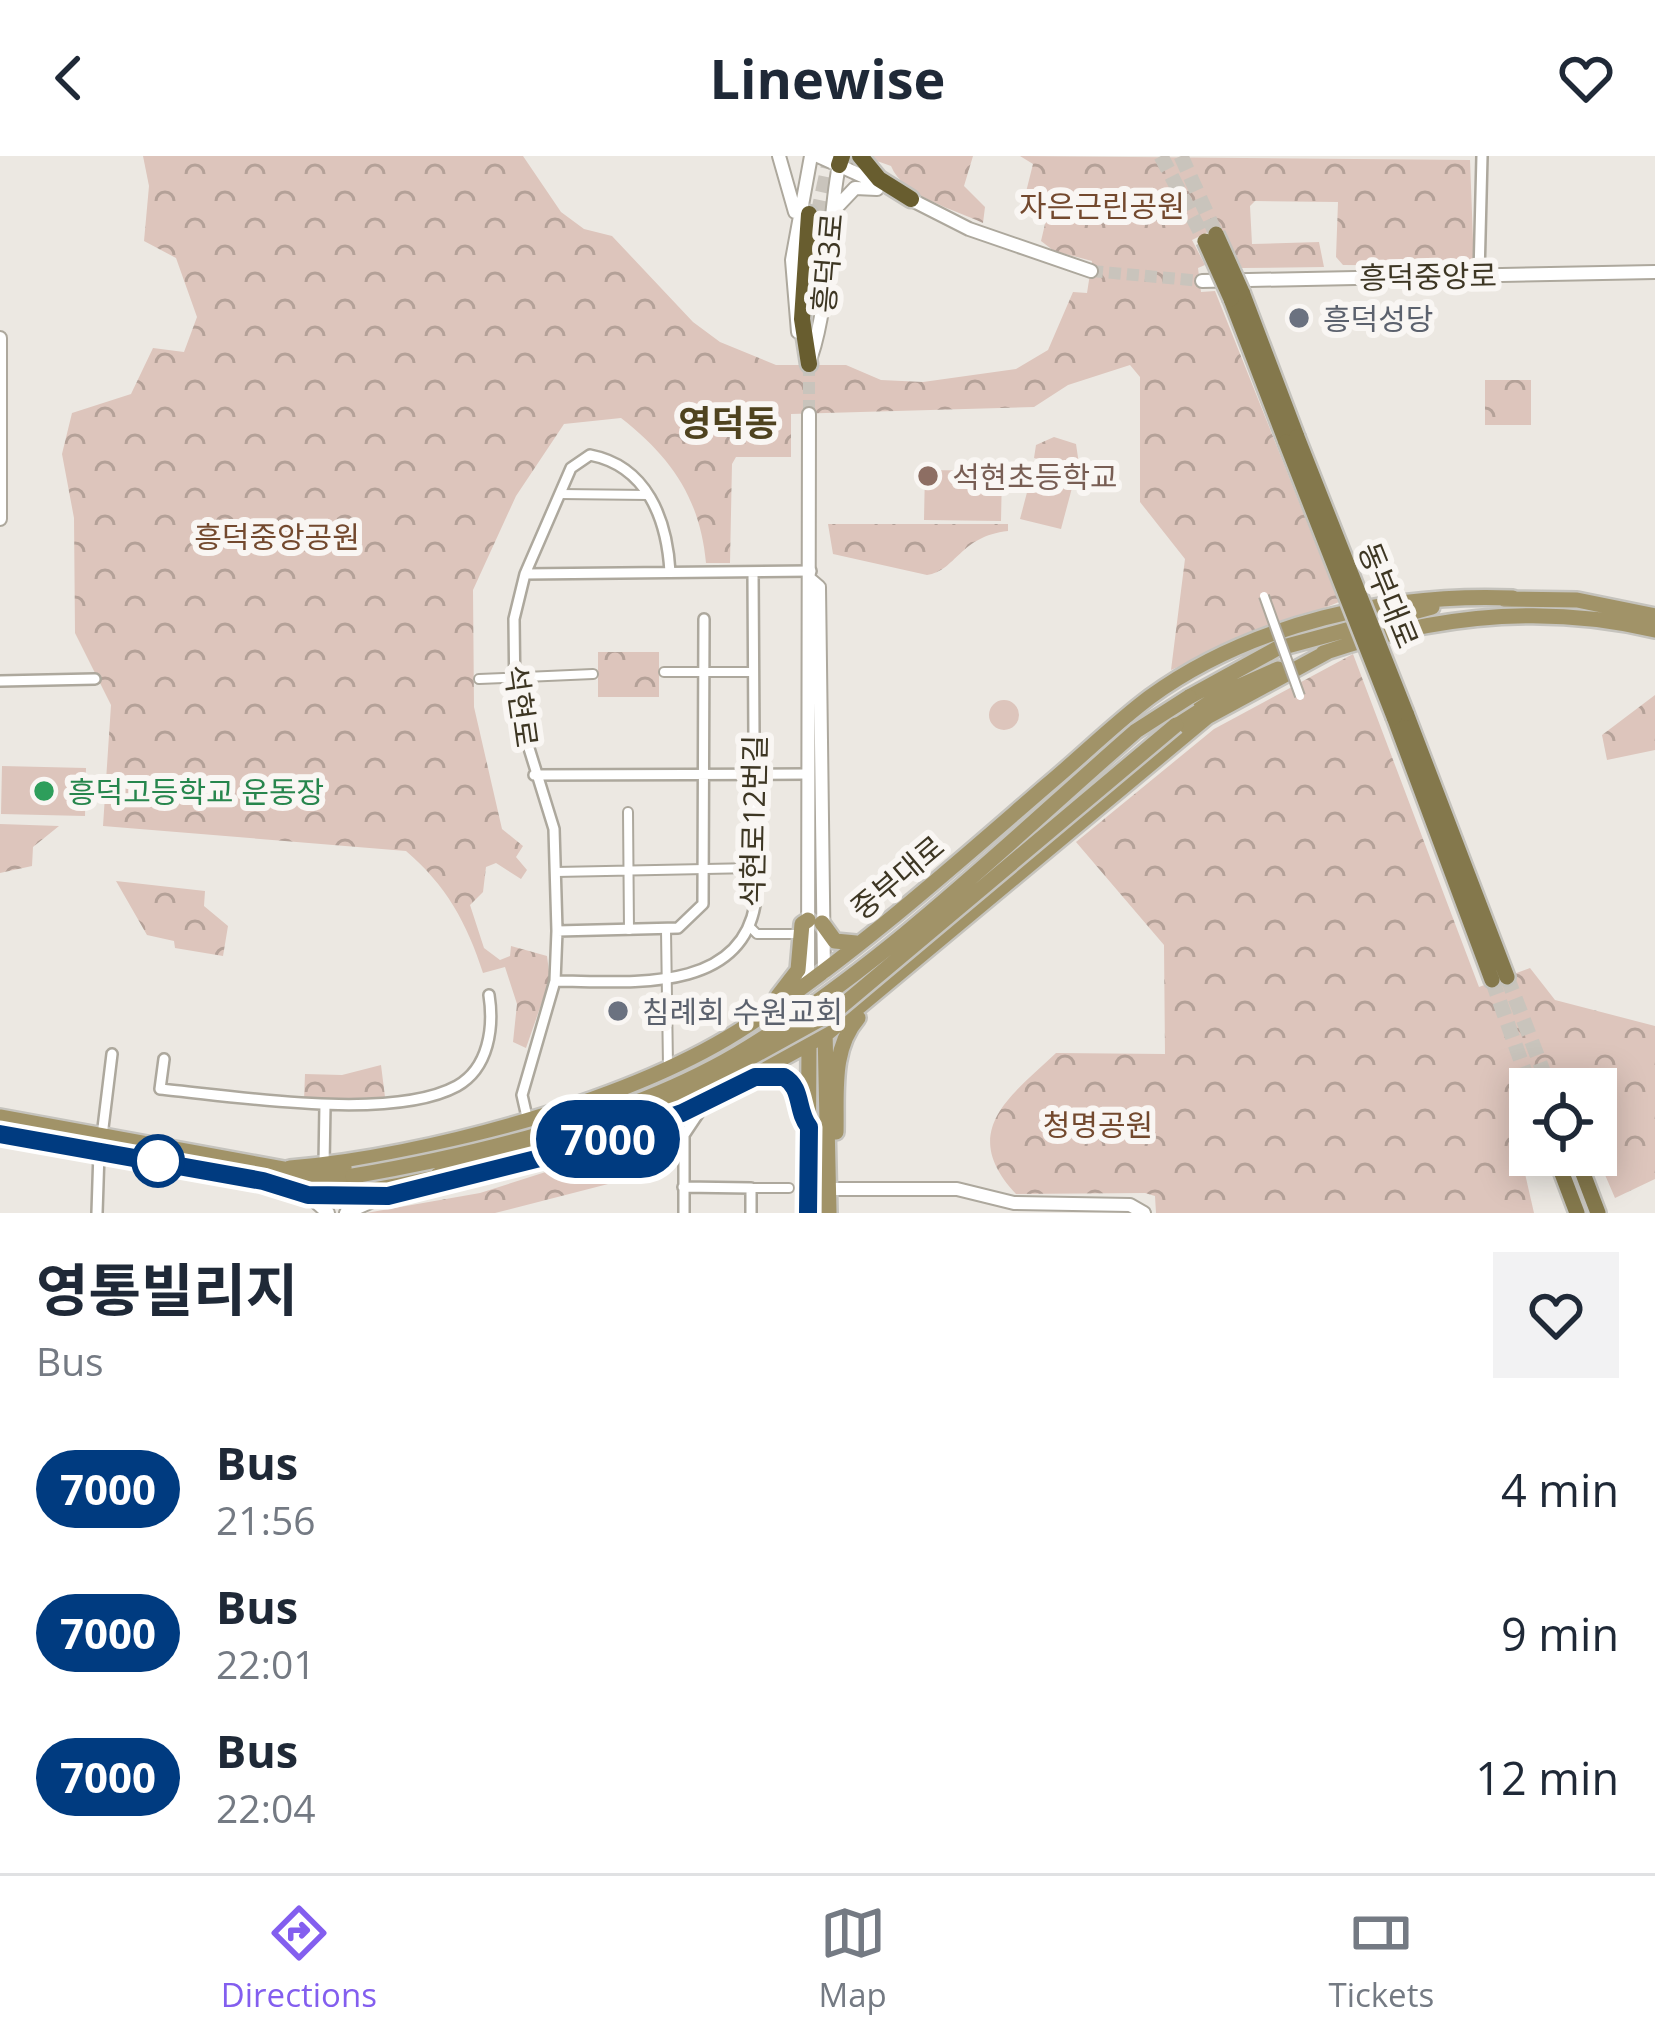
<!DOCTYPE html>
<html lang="en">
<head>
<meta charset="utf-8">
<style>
  :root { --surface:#fff; --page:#f2f2f3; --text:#1f2937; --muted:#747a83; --line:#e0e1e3; --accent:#835eef }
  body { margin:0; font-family:"Open Sans","Noto Sans KR",sans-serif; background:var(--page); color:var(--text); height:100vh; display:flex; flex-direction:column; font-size:45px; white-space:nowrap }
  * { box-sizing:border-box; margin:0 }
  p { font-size:39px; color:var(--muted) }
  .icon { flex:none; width:66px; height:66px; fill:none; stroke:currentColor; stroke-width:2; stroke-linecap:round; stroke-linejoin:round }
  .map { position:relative; height:1057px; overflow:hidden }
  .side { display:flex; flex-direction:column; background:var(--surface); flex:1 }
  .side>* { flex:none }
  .badge { padding:0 24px; border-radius:39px; font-size:42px; line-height:78px }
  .controls { position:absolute; left:1509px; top:912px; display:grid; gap:24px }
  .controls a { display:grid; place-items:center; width:108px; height:108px; border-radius:0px; background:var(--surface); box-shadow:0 6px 30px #0003; font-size:60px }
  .map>.badge { position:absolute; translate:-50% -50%; box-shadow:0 0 0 6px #fff }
  .round { display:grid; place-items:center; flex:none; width:126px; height:126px; border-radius:0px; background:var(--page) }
  .headline { display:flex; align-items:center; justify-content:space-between; height:204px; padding:0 36px }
  h1 { font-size:57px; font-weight:700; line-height:90px }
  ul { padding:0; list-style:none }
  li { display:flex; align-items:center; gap:36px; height:144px; padding:0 36px }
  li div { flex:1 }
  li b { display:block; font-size:45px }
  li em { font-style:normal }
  li .badge { min-width:132px; font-weight:700; text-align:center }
  header { display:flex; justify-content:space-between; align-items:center; height:156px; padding:0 36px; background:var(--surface); font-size:54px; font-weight:700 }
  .tab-bar { display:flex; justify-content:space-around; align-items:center; height:168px; border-top:3px solid var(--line); background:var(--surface); font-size:33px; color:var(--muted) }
  .tab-bar a { display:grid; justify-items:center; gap:6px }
  .tab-bar .on { color:var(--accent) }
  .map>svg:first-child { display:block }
  .forest { fill:url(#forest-crowns) }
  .garden { fill:#ddc5bc }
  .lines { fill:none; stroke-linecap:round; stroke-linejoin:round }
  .tertiary-tunnel { stroke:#c9c4bc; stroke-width:12; stroke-dasharray:12 6; stroke-linecap:butt }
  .trunk-tunnel { stroke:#c9c4bc; stroke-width:15; stroke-dasharray:15 8; stroke-linecap:butt }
  .motorway-tunnel { stroke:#c9c4bc; stroke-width:16; stroke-dasharray:16 8; stroke-linecap:butt }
  .pedestrian-casing { stroke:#ada89d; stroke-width:12 }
  .minor-casing { stroke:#ada89d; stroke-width:14 }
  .tertiary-casing { stroke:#ada89d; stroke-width:16 }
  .primary-casing { stroke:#c5c3bd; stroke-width:20 }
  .trunk-casing { stroke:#c5c3bd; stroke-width:20 }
  .motorway-casing { stroke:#c5c3bd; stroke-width:21 }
  .pedestrian { stroke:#fff; stroke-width:8 }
  .minor { stroke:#fff; stroke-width:9 }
  .tertiary { stroke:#fff; stroke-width:12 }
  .primary { stroke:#a19368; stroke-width:15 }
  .trunk { stroke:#84784c; stroke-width:15 }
  .motorway { stroke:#685d2f; stroke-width:16 }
  .pedestrian-bridge-casing { stroke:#ada89d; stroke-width:12; stroke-linecap:butt }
  .primary-bridge-casing { stroke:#c5c3bd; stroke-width:20; stroke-linecap:butt }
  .trunk-bridge-casing { stroke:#c5c3bd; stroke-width:20; stroke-linecap:butt }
  .pedestrian-bridge { stroke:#fff; stroke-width:8 }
  .primary-bridge { stroke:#a19368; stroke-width:15 }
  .trunk-bridge { stroke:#84784c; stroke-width:15 }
  .line-casing { stroke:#fff; stroke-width:27 }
  .line { stroke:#003b80; stroke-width:18 }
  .worship-dot { fill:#6b7280; stroke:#f9f6f3; stroke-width:4.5 }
  .education-dot { fill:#8d6e63; stroke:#f9f6f3; stroke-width:4.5 }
  .leisure-dot { fill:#2e9e5b; stroke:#f9f6f3; stroke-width:4.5 }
  .stop-dot { fill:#fff; stroke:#003b80; stroke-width:6 }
  .labels { text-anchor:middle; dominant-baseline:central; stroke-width:12; stroke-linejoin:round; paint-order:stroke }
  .park-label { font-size:30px; fill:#73492e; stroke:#f9f6f3 }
  .street-label { font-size:30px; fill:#3d3623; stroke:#f9f6f3 }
  .worship-label { font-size:30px; fill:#5b616d; stroke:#f9f6f3; text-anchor:start }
  .education-label { font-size:30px; fill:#785e54; stroke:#f9f6f3; text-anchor:start }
  .leisure-label { font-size:30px; fill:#27864d; stroke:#f9f6f3; text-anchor:start }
  .quarter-label { font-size:36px; font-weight:bold; fill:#4f431f; stroke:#f9f6f3 }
</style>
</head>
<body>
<header><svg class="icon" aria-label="back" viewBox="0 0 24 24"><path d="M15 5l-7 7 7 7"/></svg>Linewise<svg class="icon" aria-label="heart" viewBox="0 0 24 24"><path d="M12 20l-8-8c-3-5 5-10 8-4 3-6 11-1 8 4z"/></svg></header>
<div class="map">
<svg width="1655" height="1057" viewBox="0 0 1655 1057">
  <defs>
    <pattern id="forest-crowns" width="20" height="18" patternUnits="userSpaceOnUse" patternTransform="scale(3)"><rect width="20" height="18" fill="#ddc5bc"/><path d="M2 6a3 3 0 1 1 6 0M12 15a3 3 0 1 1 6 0" fill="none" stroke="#b4a198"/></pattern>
  </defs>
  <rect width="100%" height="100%" fill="#ece8e2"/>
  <path class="forest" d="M143,0H523L561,56L584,73L612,80L693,166L720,186L776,209H846L881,224L923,226L1016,213L1048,194L1073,136L1087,137L1092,105L1054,95L1041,85L1051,43L1026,36L1033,8L1020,0L1470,4L1474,110L1343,109L1336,101L1338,46L1255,45L1250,50L1252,88L1319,86L1324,111L1242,112L1220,70L1192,84L1205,109L1198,112L1201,136L1215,135L1339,446L1171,514L1185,403L1140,346V221L1130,209L1068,229L1034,251L791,258V301H736L732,308L730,407H706C700,342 671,301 621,262L564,268L516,340L473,434L474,551L502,673L523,690L516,701L527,714L521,723L496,707L486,711L483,736L470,749L484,792L500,804L510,800L511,790L547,800L550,823L526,892L513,886L517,848L505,811L483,817C467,767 446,729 406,695L103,670L111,549L75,477L74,362L62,298L72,257L131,238L153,192L184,196L197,161L176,102L144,85L149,30Z
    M863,0H973L964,30L985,51L983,67C955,54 903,40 891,10Z
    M1485,224H1531V269H1485Z
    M1054,281L1076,288L1080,315L1034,302L1036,289Z
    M828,368H1008V375C960,380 956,415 927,419L833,398Z
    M598,496H659V541H598Z
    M1353,498L1479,831L1530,812L1555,844L1655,870V1023L1615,1042L1596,998V933H1530V999H1546L1523,1009L1534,1057H1156L1155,1040L1145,1037L1016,1038C958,976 1009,941 1056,897L1165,898L1164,789L1076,686L1214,573Z
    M1655,539V594L1607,604L1602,579Z
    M989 559a15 15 0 1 1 30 0a15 15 0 1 1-30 0Z
    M0,668L59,670L33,691L32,710L0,717Z
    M116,725L205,735L204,750L228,770L223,800L175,792L174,785L147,779Z
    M381,909L385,941L304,944L305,918L342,919Z
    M646,984L647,1018L495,1057H366L480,1037Z"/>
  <path class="garden" d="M1035,306L1076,317L1061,373L1020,363Z
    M925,314L1002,315L1001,365L924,364Z
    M2,610L86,612L85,660L1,658Z"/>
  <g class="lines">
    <path class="tertiary-tunnel" d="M1091,115L1202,125
      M809,208V258"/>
    <path class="trunk-tunnel" d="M1161,0L1205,85
      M1181,0L1216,78
      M1507,821L1550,933
      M1492,824L1531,933"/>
    <path class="motorway-tunnel" d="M818,60L831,0"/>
    <g class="pedestrian-casing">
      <path id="pedestrian" d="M560,338L648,339
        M664,516H754
        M479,523L593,518
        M628,656L629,774
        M556,716L755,712
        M750,771L757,778H799
        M666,774L668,910
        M751,1032H789"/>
    </g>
    <g class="minor-casing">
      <path id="minor" d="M1479,119L1482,0
        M525,418L571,312L590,299C647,310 667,363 670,416
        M0,525L95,523
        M534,619L808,618
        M557,775L678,772L703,748L704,463
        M555,825C623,825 739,840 755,749L753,416
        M164,903L160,933C235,940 391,966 457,930C489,912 494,871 489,839
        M527,961L522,939L555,825L557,775L554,673L515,547L514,463L525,418L811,415
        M684,979V1057
        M684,979L704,949
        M102,980L112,898
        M324,1009L325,949
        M683,1031L751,1032V1057
        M97,1057L99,996"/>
    </g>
    <g class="tertiary-casing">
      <path id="tertiary" d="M779,0L795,56
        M818,0L880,28
        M904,40L969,73L1091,115
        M836,52L855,32L877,33
        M1202,125L1655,116
        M798,176L792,104L811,0
        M0,182V363
        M811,201C830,145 827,71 839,9
        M812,425L819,431L824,817
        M808,828L809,258
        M829,1033H957L1014,1047L1130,1049L1144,1057
        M308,1039L328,1057
        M346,1057L377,1043"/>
    </g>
    <g class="primary-casing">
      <path id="primary" d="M1504,443L1577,444L1655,460
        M1323,497C1431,460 1543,447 1655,474
        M1189,541L1276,493L1432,451
        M1176,569L1224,537L1278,513
        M822,767L835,785L856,787
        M778,840L798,814L802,768L808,764
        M825,874L829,1057
        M758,922L790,924L804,965
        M0,961L322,1020H353
        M836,976C837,937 831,893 858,862
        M0,978L263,1025L308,1039L389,1040L583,991L682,957L825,879L1207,561L1329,495
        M290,1012C425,1001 635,944 748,869C854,799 950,713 1046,630C1081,601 1114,568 1150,541C1252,467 1390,437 1513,442
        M344,1029L433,1020
        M808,1057L809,886"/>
    </g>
    <g class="trunk-casing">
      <path id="trunk" d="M1242,136L1297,281
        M1231,143L1286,286
        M1406,557L1507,821
        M1394,561L1492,824
        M1555,999L1577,1057
        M1576,999L1598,1057"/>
    </g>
    <g class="motorway-casing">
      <path id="motorway" d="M860,0L879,23L911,43
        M839,9L842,0
        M809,58L802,163L809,208"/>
    </g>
    <use href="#pedestrian" class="pedestrian"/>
    <use href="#minor" class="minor"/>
    <use href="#tertiary" class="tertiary"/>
    <use href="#primary" class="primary"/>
    <use href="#trunk" class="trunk"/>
    <use href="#motorway" class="motorway"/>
    <g class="pedestrian-bridge-casing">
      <path id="pedestrian-bridge" d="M1264,440L1300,540"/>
    </g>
    <g class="primary-bridge-casing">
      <path id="primary-bridge" d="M438,1019L681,940L837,854L1176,569
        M353,1020C481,998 638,960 749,891C890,804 1011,684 1136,575L1189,541"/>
    </g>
    <g class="trunk-bridge-casing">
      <path id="trunk-bridge" d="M1216,78L1242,136
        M1205,85L1231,143
        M1297,281L1406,557
        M1286,286L1394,561"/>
    </g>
    <use href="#pedestrian-bridge" class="pedestrian-bridge"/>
    <use href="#primary-bridge" class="primary-bridge"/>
    <use href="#trunk-bridge" class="trunk-bridge"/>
  </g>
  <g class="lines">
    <g class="line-casing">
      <path id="line" d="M0,978L263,1025L308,1039L388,1040L584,991L682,957L755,921H784C803,932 796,955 809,971L808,1057"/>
    </g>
    <use href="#line" class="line"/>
  </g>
  <g class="worship-dot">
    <circle cx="1299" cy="162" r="12"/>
    <circle cx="618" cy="855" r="12"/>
  </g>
  <circle class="education-dot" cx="928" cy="320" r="12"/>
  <circle class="leisure-dot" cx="44" cy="635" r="12"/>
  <circle class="stop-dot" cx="158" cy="1005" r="24"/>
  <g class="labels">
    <g class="park-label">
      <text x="1102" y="49">자은근린공원</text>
      <text x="277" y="380">흥덕중앙공원</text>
      <text x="1098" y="968">청명공원</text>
    </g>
    <g class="street-label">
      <text transform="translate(827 107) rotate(-85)">흥덕3로</text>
      <text transform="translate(1428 120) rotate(-1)">흥덕중앙로</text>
      <text transform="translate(1389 439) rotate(68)">동부대로</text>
      <text transform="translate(522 550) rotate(82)">석현로</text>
      <text transform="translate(753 665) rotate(-89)">석현로12번길</text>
      <text transform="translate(897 721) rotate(-40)">중부대로</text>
    </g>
    <g class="worship-label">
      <text x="1323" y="162">흥덕성당</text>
      <text x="642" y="855">침례회 수원교회</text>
    </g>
    <g class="education-label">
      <text x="952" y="320">석현초등학교</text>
    </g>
    <g class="leisure-label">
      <text x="68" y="635">흥덕고등학교 운동장</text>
    </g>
    <g class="quarter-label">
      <text x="728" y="266">영덕동</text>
    </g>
  </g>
</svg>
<div class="controls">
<a><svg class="icon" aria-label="locate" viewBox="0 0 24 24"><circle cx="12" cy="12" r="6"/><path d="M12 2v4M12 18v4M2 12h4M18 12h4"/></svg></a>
</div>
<b class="badge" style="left:608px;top:983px;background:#003b80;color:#fff">7000</b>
</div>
<section class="side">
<div class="headline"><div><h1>영통빌리지</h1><p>Bus</p></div><a class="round"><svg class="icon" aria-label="heart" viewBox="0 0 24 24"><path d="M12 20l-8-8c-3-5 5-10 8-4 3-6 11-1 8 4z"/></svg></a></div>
<ul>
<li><span class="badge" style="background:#003b80;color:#fff">7000</span><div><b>Bus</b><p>21:56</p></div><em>4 min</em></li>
<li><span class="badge" style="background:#003b80;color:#fff">7000</span><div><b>Bus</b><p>22:01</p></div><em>9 min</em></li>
<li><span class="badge" style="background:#003b80;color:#fff">7000</span><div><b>Bus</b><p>22:04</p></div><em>12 min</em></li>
</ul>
</section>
<nav class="tab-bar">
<a class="on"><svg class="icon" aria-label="directions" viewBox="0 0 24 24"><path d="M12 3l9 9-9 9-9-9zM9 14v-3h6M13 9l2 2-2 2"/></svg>Directions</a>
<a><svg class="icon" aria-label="map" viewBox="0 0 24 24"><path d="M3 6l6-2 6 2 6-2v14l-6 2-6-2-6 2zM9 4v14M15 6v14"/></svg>Map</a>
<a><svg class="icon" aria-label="tickets" viewBox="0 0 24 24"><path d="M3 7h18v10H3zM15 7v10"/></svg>Tickets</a>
</nav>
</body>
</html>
